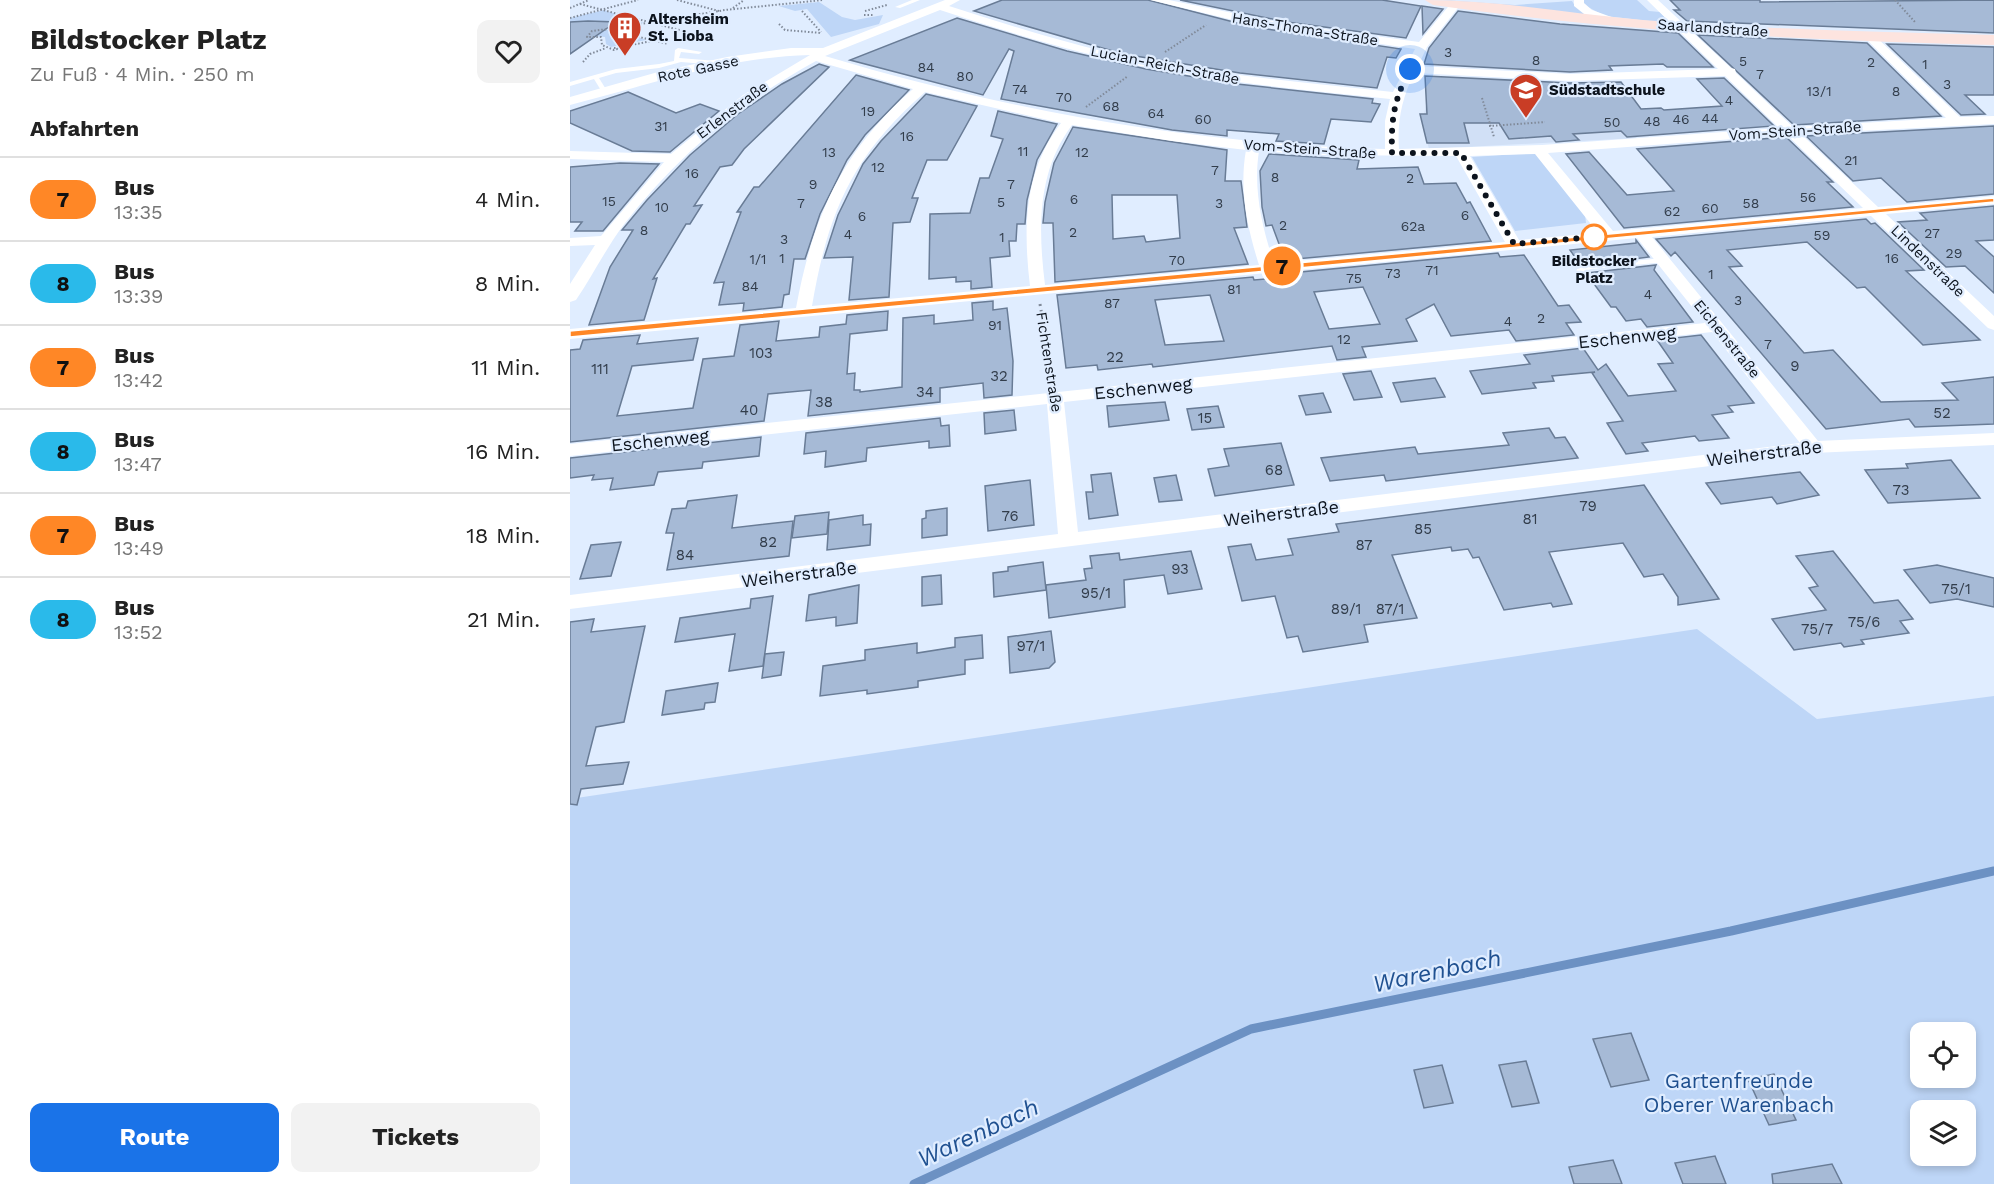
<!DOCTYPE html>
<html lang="de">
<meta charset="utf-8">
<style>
:root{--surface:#fff;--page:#f2f2f2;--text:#222;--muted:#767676;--line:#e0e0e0;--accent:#1a73e8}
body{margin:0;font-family:"Work Sans",sans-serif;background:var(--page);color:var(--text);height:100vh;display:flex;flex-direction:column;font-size:22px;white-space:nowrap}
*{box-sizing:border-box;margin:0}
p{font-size:20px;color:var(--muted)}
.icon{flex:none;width:33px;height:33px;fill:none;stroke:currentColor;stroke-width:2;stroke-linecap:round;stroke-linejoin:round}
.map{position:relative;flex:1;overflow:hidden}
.drawer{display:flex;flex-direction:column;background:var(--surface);width:570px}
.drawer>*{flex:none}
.badge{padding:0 12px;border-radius:20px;font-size:21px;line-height:39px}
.fabs{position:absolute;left:1340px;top:1022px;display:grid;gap:12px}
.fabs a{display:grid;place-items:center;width:66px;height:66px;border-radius:12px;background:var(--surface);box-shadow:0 3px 9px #0003;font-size:30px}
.you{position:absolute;width:30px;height:30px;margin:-15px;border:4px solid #fff;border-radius:50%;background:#1a73e8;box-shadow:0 0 0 9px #1a73e833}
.map>.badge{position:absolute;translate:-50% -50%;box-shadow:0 0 0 3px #fff}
h2{padding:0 30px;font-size:22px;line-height:54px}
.round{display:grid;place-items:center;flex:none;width:63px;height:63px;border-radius:12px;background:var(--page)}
.overview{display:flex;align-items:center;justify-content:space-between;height:102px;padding:0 30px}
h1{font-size:28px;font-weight:700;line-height:45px}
.primary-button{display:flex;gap:12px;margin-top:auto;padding:12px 30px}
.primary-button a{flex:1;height:69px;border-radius:12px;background:var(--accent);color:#fff;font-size:24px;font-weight:700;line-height:69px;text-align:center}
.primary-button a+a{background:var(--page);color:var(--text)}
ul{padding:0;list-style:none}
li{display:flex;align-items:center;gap:18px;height:84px;padding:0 30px;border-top:2px solid var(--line)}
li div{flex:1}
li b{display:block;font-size:22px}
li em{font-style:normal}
li .badge{min-width:66px;font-weight:700;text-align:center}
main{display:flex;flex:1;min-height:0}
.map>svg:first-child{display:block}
</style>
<main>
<section class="drawer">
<div class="overview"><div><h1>Bildstocker Platz</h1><p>Zu Fuß · 4 Min. · 250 m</p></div><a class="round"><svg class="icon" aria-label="heart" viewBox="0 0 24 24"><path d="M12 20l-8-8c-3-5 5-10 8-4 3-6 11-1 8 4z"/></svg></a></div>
<h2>Abfahrten</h2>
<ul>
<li><span class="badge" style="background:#ff8726;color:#111">7</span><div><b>Bus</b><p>13:35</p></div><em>4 Min.</em></li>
<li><span class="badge" style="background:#2abaea;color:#111">8</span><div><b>Bus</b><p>13:39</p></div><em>8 Min.</em></li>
<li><span class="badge" style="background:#ff8726;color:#111">7</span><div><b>Bus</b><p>13:42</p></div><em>11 Min.</em></li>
<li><span class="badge" style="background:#2abaea;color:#111">8</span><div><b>Bus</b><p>13:47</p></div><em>16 Min.</em></li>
<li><span class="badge" style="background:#ff8726;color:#111">7</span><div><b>Bus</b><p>13:49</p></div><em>18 Min.</em></li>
<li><span class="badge" style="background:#2abaea;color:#111">8</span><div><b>Bus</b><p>13:52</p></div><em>21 Min.</em></li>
</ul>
<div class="primary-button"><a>Route</a><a>Tickets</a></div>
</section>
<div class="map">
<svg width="1424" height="1184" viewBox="0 0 1424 1184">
<rect width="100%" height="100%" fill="#e0edff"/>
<polygon fill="#d1e0f6" points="855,83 932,85 1057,124 1067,138 859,149 850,114 854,114 858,97"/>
<g fill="#bed6f7" fill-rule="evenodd">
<polygon points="872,0 945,5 1002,1 1005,6 1026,18"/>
<polygon points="1013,0 1067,0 1079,11 1090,12 1096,18 1088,22 1035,16 1014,5"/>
<polygon points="249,2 272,17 285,20 313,15 309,24 261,37 237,9 225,11 209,6"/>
<polygon points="34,10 74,23 44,27 0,22 0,18"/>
<polygon points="45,29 76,40 41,47 36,44 35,37 22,36 25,31"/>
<polygon points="965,153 1015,214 1016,223 945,231 902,157"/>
<path d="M1127 629 1247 719 1424 696V1184H0V799ZM1350 1032H1395V1077H1350ZM1350 1110H1395V1155H1350Z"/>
</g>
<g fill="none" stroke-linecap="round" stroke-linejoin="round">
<polyline stroke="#6c91c3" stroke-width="9" points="344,1184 681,1029 1161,931 1424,871"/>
</g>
<g fill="#a6bad6" stroke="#697c96" stroke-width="1.5" fill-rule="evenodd">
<polygon points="432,0 578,0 683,27 831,49 826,58 817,57 807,88 670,73 553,54 404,11"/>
<polygon points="610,0 812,0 851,6 836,38 717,22"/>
<polygon points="1100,0 1190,0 1190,2 1424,0 1424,33 1117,21 1104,10 1110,10"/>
<polygon points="852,6 873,9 853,34"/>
<polygon points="888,11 990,24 1108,33 1143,67 1097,67 1093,64 1039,66 1042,70 1000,72 854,64 859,48"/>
<polygon points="387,18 497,51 576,69 667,84 803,99 802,103 810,104 801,122 761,119 754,144 706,141 709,134 657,130 657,136 602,130 431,99 444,51 439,49 413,95 280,60"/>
<polygon points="18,21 46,22 0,54 0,22"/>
<polygon points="1128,35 1297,43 1371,116 1224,125"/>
<polygon points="1317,44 1424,47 1424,95 1395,95 1415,114 1391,115"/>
<polygon points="249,64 259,67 174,149 162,165 150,167 124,206 132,205 120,224 116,224 83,279 87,278 74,320 19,325 40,267 63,230 52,230 77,200 120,155 168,114 212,84"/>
<polygon points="286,75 339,90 295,135 277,160 250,214 235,259 224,259 219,294 214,295 212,307 173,311 174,303 149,305 154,282 144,283 171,212 167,212 184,187 189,187"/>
<polygon points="855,76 1000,83 1051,82 1071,109 1091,108 1094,110 1152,106 1127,79 1154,78 1204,126 1057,137 1051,131 1003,134 1009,140 986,142 981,136 939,139 929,123 894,123 899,143 857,143 850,114 857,114"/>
<polygon points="58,92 106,113 130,104 149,111 100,152 62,151 0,123 0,111"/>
<polygon points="356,94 407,106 377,160 357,160 342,198 348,198 340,222 323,223 319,297 279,300 283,257 254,258 268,215 293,164 311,141"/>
<polygon points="428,111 487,124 467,160 457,200 455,224 447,224 446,241 439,241 440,256 420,258 422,287 401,289 401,281 386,282 386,277 359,279 360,214 400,213 410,178 419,178 433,139 421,136"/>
<polygon points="1424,126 1424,194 1337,202 1311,178 1283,181 1236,136"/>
<path d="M503 127 657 150 655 181H671L677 227 664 228 678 264 485 282 483 223H473L475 202 484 163ZM542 195H607L610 238 576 242 574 236 543 239Z"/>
<polygon points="1216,137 1263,182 1257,182 1283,207 1054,228 996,154 1019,152 1057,195 1104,191 1067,149"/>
<polygon points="699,154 789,160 787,169 848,167 854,184 886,183 897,203 900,202 921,241 715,260 702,225 696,226 692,207 690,171"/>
<polygon points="50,163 89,164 33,231 5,231 12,222 0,222 0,167"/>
<polygon points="1424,206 1424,240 1406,241 1424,257 1424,293 1395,266 1376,267 1328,222 1357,220 1350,213"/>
<polygon points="1296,219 1301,224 1305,223 1354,270 1336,271 1410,340 1353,345 1295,287 1287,288 1237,242 1157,250 1172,266 1159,267 1234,353 1263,350 1311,402 1388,400 1372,383 1424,377 1424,424 1345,427 1339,419 1256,429 1105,252 1101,256 1086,239"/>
<polygon points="1066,240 1079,257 1011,266 1000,250 1066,243"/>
<path d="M928 253 930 257 954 255 988 306 999 305 1011 322 996 323 1004 335 946 341 939 330 881 336 864 304 836 319 847 341 792 347 796 357 767 360 762 346 583 367 582 364 528 370 527 365 496 368 487 295 683 277 684 280 721 277 720 273ZM793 287 810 324 759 329 744 292ZM640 295 654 341 595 345 585 300Z"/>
<polygon points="1086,265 1084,270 1123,322 1077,327 1071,319 1056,321 1046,307 1041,307 1016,273"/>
<polygon points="423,301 423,310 437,308 443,361 442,395 414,398 413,383 370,388 370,402 238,416 241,390 198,394 194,421 0,442 0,350 10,349 13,340 70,335 67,344 128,338 123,360 62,366 47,416 123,408 133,359 164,356 170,325 209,321 206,341 249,337 250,327 276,324 277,315 318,311 317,330 280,334 277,374 285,373 284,390 290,390 290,392 332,387 333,318 364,315 364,324 403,320 402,303"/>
<polygon points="1131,335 1184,403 1158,406 1163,412 1142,415 1159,438 1129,441 1125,436 1072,443 1078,451 1056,454 1037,423 1053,421 1022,373 1025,372 982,376 984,381 963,383 966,388 912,394 900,371 960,364 954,355 1013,348 1028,370 1036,364 1058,396 1106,391 1088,364 1103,363 1087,340"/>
<polygon points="801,371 812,397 784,400 773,374"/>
<polygon points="865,378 875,397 831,402 823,383"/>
<polygon points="753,393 761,412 736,415 729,396"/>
<polygon points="595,402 599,420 539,427 537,406"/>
<polygon points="648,406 654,427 622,430 617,409"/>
<polygon points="444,410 446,430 415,434 414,413"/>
<polygon points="370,418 371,426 379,425 380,446 359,448 359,441 297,448 296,461 255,467 256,451 234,454 236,433"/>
<polygon points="979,428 985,438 995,437 1008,458 816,481 814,475 760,481 751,458 845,447 848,454 939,445 933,433"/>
<polygon points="191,437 189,456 133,462 132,468 88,472 84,485 40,490 43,478 22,480 24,475 0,478 0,458"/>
<polygon points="711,443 724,485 645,496 638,469 659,466 654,449"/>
<polygon points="1381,460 1410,498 1318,503 1295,470 1338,468 1336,464"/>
<polygon points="1230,472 1249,495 1207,504 1202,497 1151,504 1136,483"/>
<polygon points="541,473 548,515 519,519 516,492 523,492 521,475"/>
<polygon points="606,475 612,500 589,502 584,478"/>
<polygon points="460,480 464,525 418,531 415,486"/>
<polygon points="1074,485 1149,599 1108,605 1108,597 1093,574 1074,577 1053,543 979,552 1002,604 983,607 981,603 934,610 909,557 903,558 898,549 882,551 881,547 822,555 847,618 794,625 798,642 733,652 728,636 717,638 705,596 672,601 658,547 681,544 686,560 723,555 718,539 769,532 766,524"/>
<polygon points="167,495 162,528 223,521 219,556 97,570 104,533 96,533 102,509 116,508 118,501"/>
<polygon points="377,508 377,535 352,538 352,519 356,518 356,511"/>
<polygon points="259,512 257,534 222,538 225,516"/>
<polygon points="293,515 293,525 301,524 300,545 257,550 259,520"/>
<polygon points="51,542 41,576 10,579 21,545"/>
<polygon points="621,551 632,589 598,594 594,575 554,580 555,607 479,618 476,585 516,580 514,569 522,568 520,556 549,553 550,560"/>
<polygon points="1263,551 1304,603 1328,600 1343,619 1330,621 1339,633 1291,640 1294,644 1274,647 1271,643 1224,650 1202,619 1256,610 1239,588 1248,586 1226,556"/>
<polygon points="473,562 476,590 424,597 423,573 438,571 438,567"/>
<polygon points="1367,565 1424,578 1424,607 1387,599 1360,603 1334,570"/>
<polygon points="371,575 372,604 352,606 352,577"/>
<polygon points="289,585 287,623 266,626 266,617 236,621 239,595"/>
<polygon points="203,596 193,666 159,671 165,634 105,642 110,618 180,608 181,599"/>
<polygon points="24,619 21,632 75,626 54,722 26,727 16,766 59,762 53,784 11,789 7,805 0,804 0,622"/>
<polygon points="481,631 485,662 479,668 440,673 438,637"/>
<polygon points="412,635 413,658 395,660 395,674 348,681 348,687 297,694 297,690 250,696 253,666 295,660 295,650 347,643 347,653 385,647 385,638"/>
<polygon points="214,652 211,675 192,678 195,654"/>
<polygon points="148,683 145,702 135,703 134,709 92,715 96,691"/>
<polygon points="1061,1033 1079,1080 1041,1087 1023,1039"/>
<polygon points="956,1061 969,1103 942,1107 929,1065"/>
<polygon points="872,1065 883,1103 854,1108 844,1070"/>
<polygon points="1204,1074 1226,1120 1199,1125 1178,1079"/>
<polygon points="1145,1156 1156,1184 1113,1184 1105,1163"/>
<polygon points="1043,1160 1052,1184 1004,1184 999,1167"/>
<polygon points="1262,1164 1272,1184 1203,1184 1202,1174"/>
</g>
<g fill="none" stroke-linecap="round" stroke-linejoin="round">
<g stroke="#808a99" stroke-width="2" stroke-dasharray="1.5 2" stroke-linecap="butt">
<polyline points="107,0 149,11"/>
<polyline points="1325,0 1345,22"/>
<polyline points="10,4 117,32 121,38"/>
<polyline points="0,8 19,0"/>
<polyline points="163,8 174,0"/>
<polyline points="232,11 251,32"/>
<polyline points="295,11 317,5"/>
<polyline points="294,15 304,15"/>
<polyline points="0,18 68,0"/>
<polyline points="209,24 215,30 251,33"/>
<polyline points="46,28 155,10 253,0"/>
<polyline points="51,47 82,41"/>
<polyline points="44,48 51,48 44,50 32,45 31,37 17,37 22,31 46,28 61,35 98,44"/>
<polyline points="595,52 636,25"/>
<polyline points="13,62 20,54 36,48"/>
<polyline points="912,98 924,137"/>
<polyline points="516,107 558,76"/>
<polyline points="919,126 975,122"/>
</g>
<polyline stroke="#808a99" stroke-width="3" stroke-dasharray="2 4" stroke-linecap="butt" points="470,304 483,383"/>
<g fill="#fff" fill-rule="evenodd">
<polygon points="342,0 350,0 330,8 325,7"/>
<polygon points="108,48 132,52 129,54 111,52 109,58 147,61 150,63 147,65 111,62 89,68 46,73 29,78 37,91 34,93 32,92 24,79 0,86 0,82 46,69 89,64 104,61 105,50"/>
<polygon points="1093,258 1097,260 1096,262 1021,269 1014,272 1012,278 1009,278 1005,276 1007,269 1020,265"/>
</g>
<g fill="#fff" fill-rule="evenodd">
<path d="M375 0H390L379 6C445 27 510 48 578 61 659 76 741 83 823 92L845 49 684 25 580 0H599L717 24 849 42 882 2 886 1 891 4 857 47 848 66 1000 74 1148 69 1077 0H1088L1161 68 1165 69 1166 73 1223 127 1376 118 1293 36 1303 34 1390 117 1424 116V124L1231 134 1308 207 1424 196V204L1316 214 1424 316V330L1418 328 1301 216 1082 237 1248 441 1424 433V445L1243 453 0 609V595L488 534 477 404 0 456V444L1135 323 1067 238 0 339V329L226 308C243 216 272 151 343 89L246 61C171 102 107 156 55 223 36 248 23 275 6 300L0 302V284L25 245 0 246V238L31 236 94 162 0 159V151L101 154 173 95 240 55C156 57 80 85 0 105V97L88 72 157 57 221 48H253ZM370 10C437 32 506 53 576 67 656 83 739 90 820 99L815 121V149C623 144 439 111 255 56ZM844 73 1000 81 1155 76 1209 128 972 145 829 149C827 120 832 99 844 73ZM355 92 491 123C454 171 453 228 460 286L242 306C258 212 282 156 355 92ZM502 125 602 141 676 150C669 189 677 227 689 265L475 285C468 229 467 172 502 125ZM1217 135 1293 208 1043 231 978 153ZM689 151 748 155 886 156 935 242 704 263C692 227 683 189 689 151ZM965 154 1028 233 949 240 900 156ZM1142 332 1230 443 508 532 494 402Z"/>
<polygon points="1004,0 1014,0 1014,3 1022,10 1058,23 1052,26 1014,14 1004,6"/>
</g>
<path fill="#fde4df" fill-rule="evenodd" d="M855 0C928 0 1001 14 1073 20 1190 29 1307 32 1424 35V45C1236 40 1049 32 863 5Z"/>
</g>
<polygon fill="#ff8726" stroke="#fff" stroke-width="1.5" points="1424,198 1424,202 0,337 0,331"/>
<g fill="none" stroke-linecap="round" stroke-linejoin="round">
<path stroke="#0c131d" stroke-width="6" stroke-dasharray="0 10.8" d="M840 69C824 100 821 118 822 153H891L944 244 1024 237"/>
</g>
<defs>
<g id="building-pin" transform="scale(1.725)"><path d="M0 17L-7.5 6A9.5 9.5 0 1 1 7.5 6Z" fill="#c93d25" stroke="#e0edff"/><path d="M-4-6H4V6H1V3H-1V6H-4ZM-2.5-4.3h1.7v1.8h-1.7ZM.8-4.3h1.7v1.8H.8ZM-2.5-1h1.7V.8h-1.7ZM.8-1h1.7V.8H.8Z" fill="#fff"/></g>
<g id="school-pin" transform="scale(1.725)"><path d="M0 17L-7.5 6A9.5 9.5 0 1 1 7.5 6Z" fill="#c93d25" stroke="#e0edff"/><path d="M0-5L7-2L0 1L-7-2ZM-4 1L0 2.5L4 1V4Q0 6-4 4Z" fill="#fff"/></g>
</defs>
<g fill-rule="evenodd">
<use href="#building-pin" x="55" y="28"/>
<use href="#school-pin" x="956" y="90"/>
</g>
<circle fill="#fff" stroke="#ff8726" stroke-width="3" cx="1024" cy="237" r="12"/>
<g text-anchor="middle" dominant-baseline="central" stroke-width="4.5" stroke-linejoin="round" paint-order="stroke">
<g font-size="14" fill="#323d4b">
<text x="878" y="52">3</text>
<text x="966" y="60">8</text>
<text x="1173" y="61">5</text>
<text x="1301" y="62">2</text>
<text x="1355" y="64">1</text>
<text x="356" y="67">84</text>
<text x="1190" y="74">7</text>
<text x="395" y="76">80</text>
<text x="1377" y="84">3</text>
<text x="450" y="89">74</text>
<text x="1249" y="91">13/1</text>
<text x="1326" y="91">8</text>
<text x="494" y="97">70</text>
<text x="1159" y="100">4</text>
<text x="541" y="106">68</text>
<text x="298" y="111">19</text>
<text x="586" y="113">64</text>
<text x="1140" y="118">44</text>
<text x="633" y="119">60</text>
<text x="1111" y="119">46</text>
<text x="1082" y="121">48</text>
<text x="1042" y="122">50</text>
<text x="91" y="126">31</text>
<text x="337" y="136">16</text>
<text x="453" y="151">11</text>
<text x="259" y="152">13</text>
<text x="512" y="152">12</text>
<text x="1281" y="160">21</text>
<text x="308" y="167">12</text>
<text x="645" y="170">7</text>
<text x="122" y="173">16</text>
<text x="705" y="177">8</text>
<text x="840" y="178">2</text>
<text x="243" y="184">9</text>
<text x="441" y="184">7</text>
<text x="1238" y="197">56</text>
<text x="504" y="199">6</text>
<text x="39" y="201">15</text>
<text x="431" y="202">5</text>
<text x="231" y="203">7</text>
<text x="649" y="203">3</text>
<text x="1181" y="203">58</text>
<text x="92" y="207">10</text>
<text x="1140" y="208">60</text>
<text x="1102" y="211">62</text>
<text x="895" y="215">6</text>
<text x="292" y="216">6</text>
<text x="713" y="225">2</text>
<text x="843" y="226">62a</text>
<text x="74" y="230">8</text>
<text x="503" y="232">2</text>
<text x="1362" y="233">27</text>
<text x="278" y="234">4</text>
<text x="1252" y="235">59</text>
<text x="432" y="237">1</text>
<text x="214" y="239">3</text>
<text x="1384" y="253">29</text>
<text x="212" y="258">1</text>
<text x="1322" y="258">16</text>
<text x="188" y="259">1/1</text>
<text x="607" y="260">70</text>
<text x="862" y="270">71</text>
<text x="823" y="273">73</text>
<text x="1141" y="274">1</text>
<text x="784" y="278">75</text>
<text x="180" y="286">84</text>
<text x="664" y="289">81</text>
<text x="1078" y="294">4</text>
<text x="1168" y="300">3</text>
<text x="542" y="303">87</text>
<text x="971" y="318">2</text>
<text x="938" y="321">4</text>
<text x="425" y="325">91</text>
<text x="774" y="339">12</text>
<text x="1198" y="344">7</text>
</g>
<g font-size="15" font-weight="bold" fill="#0c131d" stroke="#e0edff" text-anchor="start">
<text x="78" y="19">Altersheim<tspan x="78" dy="17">St. Lioba</tspan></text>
<text x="979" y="90">Südstadtschule</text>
</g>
<g font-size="15" fill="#0c131d" stroke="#e0edff">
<text transform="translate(1143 28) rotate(4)">Saarlandstraße</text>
<text transform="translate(735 29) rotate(9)">Hans-Thoma-Straße</text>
<text transform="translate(595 65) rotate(11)">Lucian-Reich-Straße</text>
<text transform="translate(128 69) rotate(-12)">Rote Gasse</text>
<text transform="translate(162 110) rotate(-37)">Erlenstraße</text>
<text transform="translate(1225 131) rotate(-4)">Vom-Stein-Straße</text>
<text transform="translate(740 149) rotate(4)">Vom-Stein-Straße</text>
<text transform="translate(1358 261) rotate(44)">Lindenstraße</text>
<text transform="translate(1157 339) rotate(51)">Eichenstraße</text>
<text transform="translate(479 362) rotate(81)">Fichtenstraße</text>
</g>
<g font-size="15" font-weight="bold" fill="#0c131d" stroke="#e0edff">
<text x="1024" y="261">Bildstocker<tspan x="1024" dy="17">Platz</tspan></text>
</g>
<g font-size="15" fill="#323d4b">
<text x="191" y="353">103</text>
<text x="545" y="357">22</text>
<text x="1225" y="366">9</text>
<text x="30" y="369">111</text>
<text x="429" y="376">32</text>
<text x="355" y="392">34</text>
<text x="254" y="402">38</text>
<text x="179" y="410">40</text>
<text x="1372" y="413">52</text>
<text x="635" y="418">15</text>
<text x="704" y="470">68</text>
<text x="1331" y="490">73</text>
<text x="1018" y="506">79</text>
<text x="440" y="516">76</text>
<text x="960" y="519">81</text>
<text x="853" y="529">85</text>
<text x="198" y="542">82</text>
<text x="794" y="545">87</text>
<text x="115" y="555">84</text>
<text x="610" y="569">93</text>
<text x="1386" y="589">75/1</text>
<text x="526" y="593">95/1</text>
<text x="776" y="609">89/1</text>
<text x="820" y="609">87/1</text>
<text x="1294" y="622">75/6</text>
<text x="1247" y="629">75/7</text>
<text x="461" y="646">97/1</text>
</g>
<g font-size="18" fill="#0c131d" stroke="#e0edff">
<text transform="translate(1057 337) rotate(-6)">Eschenweg</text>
<text transform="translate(573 388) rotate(-6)">Eschenweg</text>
<text transform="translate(90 440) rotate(-6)">Eschenweg</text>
<text transform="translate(1194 453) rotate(-7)">Weiherstraße</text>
<text transform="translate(711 513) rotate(-7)">Weiherstraße</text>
<text transform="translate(229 574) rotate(-7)">Weiherstraße</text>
</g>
<g font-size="21" fill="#1e4f8e" stroke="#e0edff">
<text x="1169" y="1080">Gartenfreunde<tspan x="1169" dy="24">Oberer Warenbach</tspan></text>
</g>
<g font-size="24" font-style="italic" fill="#205191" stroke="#e0edff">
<text transform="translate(867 971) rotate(-12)">Warenbach</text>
<text transform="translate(408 1133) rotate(-25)">Warenbach</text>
</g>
</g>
</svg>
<div class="fabs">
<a><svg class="icon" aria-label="locate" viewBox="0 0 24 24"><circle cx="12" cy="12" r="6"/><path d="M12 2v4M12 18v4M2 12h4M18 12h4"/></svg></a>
<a><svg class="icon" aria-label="layers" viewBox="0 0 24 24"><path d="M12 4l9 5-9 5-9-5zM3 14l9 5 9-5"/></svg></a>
</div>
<div class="you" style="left:840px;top:69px"></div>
<b class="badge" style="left:712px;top:266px;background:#ff8726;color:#111">7</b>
</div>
</main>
